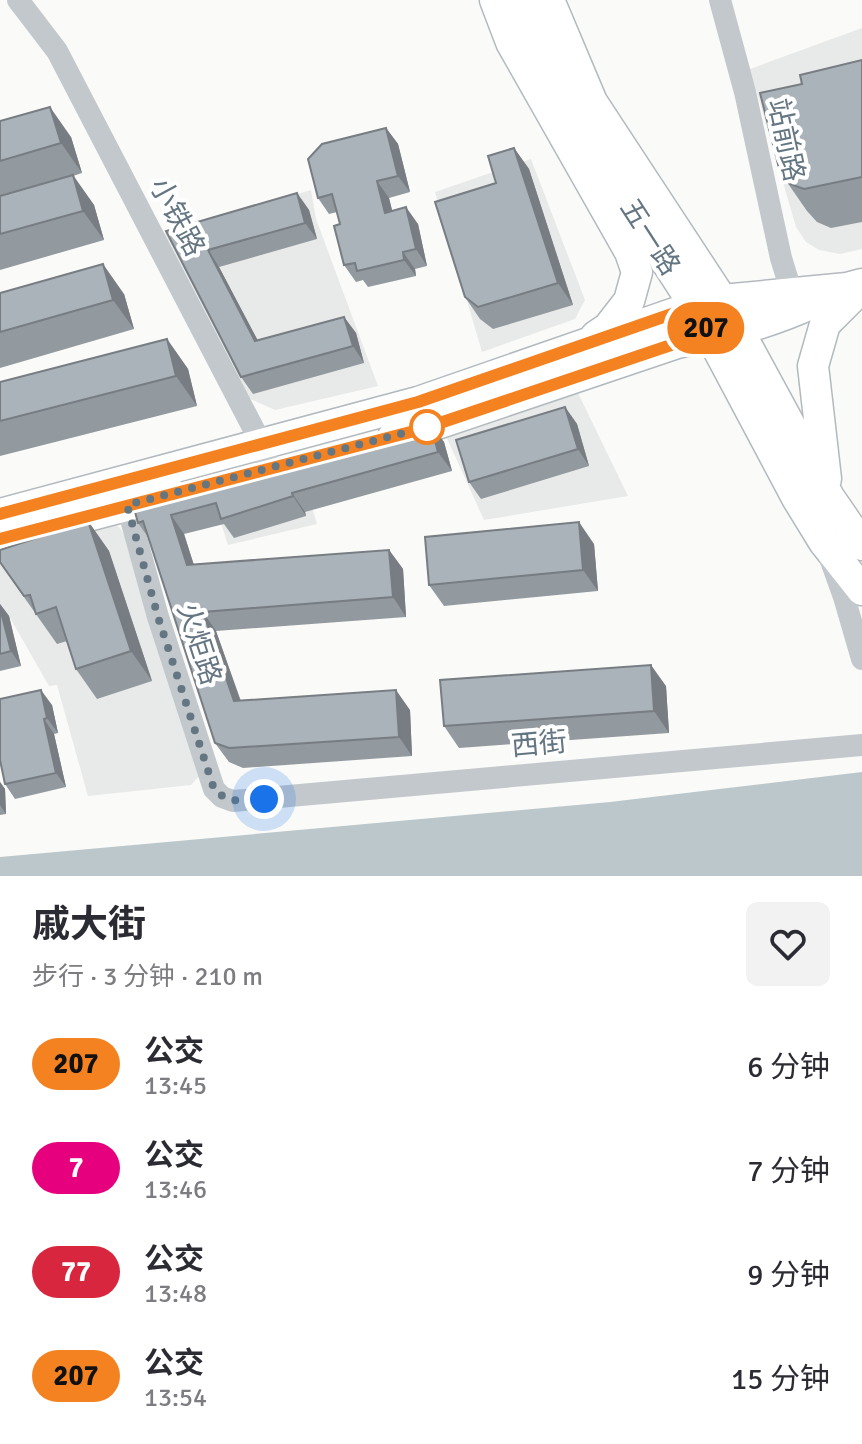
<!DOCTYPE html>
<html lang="zh">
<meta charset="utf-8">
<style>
:root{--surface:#fff;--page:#f2f2f3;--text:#2b2b33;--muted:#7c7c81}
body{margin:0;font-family:Signika,"Noto Sans SC",sans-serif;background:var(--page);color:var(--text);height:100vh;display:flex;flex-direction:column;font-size:30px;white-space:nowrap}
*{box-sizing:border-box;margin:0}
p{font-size:26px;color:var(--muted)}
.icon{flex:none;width:44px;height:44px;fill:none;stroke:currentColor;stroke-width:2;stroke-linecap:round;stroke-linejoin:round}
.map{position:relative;height:876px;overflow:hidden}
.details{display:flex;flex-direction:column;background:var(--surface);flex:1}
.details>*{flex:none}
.badge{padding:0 16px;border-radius:26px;font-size:28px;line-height:52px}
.you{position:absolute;width:40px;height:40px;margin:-20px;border:6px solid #fff;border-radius:50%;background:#1a73e8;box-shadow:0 0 0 12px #1a73e833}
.map>.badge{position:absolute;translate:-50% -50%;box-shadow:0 0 0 4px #fff}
.round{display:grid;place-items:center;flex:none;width:84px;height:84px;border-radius:12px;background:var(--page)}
.head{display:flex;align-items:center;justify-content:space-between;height:136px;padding:0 32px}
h1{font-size:38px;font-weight:700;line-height:60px}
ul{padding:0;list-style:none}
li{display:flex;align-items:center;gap:24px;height:104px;padding:0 32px}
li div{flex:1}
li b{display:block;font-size:30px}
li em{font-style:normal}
li .badge{min-width:88px;font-weight:700;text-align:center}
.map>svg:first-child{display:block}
</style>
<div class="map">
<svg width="862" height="876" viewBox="0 0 862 876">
<rect width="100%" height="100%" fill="#fafaf8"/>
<g fill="#e8e9e9">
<polygon points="862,28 862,249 840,254 819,250 806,242 796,227 750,69"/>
<polygon points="531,159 585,300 575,319 482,352 435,192"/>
<polygon points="311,190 316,219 378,386 275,410 244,396 162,234"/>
<polygon points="578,393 628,496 484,520 445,434"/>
<polygon points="301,471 317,524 228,545 212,495"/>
<polygon points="112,522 120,528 126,538 149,625 199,776 191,785 88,796 57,685 49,686 9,616 5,611 0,609 0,549"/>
</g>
<polygon fill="#bbc7cb" points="862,772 862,876 0,876 0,857 610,802"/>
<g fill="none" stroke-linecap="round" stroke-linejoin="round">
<g stroke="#b3babf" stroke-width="33">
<g id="secondary">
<polyline points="495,0 511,42 630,252 637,272 629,301 608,328 596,336"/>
<polyline points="525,0 574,119 695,306 797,498 824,542 862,590"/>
<polyline points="549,0 592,102 722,300 829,497 862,545"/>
<path d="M393 437 422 429 677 343C725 335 772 322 815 302"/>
<polyline points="826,479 813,366 825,324 862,287"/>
<polyline points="0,514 418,402 695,306 722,300 847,288 862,284"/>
<polyline points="0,539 172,494"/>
</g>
</g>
<g stroke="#c3c8cc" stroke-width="22">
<polyline points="18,0 57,51 262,445 269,469"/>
<polyline points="720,0 745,92 781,258 792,294"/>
<polyline points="127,505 158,617 214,789 222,797 233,801 862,745"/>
<polyline points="830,558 844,597 862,659"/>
</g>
<use href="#secondary" stroke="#fff" stroke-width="30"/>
</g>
<g fill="#929a9f">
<polygon points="862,60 862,222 831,228 817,222 807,211 780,172 802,84"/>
<polygon points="0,121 71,137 82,173 73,176 94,205 104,240 0,270"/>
<polygon points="386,128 398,144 410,192 389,198 392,211 418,224 427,266 415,269 416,276 368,287 363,280 356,282 344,265 340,224 337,212 329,214 318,198"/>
<polygon points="514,148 529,169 573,305 493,329 480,319 465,297 496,183"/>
<polygon points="297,193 309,210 317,239 219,267 258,341 344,317 356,333 364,363 253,394 241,377 166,231"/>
<polygon points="0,293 124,294 134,329 0,368"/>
<polygon points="167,339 188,369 197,406 0,456 0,382"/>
<polygon points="565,407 577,424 589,466 481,499 469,482"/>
<polygon points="430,423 444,442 452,471 305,512 306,516 234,538 224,524 184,534 194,565 389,550 403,569 406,617 216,631 241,701 410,710 412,756 243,768 229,762 215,743 148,537 138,523 197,485 284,464"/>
<polygon points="88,521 109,551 152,681 97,699 76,669 67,641 57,644 0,563"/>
<polygon points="594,544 598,591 444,606 429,585"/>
<polygon points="0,604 9,616 21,666 0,671"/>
<polygon points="666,686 669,733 459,748 444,726"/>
<polygon points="52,705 58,733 54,734 66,787 15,799 5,784"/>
<polygon points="0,782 5,789 6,814 0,815"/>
</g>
<g fill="#777d82">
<polygon points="50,107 71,137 82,173 61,143"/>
<polygon points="386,128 398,144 410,192 398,176"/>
<polygon points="514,148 529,169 573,305 558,283"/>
<polygon points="73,175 94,205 104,240 83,211"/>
<polygon points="377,181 389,198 397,229 385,213"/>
<polygon points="297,193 309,210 317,239 305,223"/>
<polygon points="406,207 418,224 427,266 416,249"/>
<polygon points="208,250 219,267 267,358 255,341"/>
<polygon points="403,252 415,269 416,276 404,260"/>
<polygon points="103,264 124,294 134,329 113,300"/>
<polygon points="344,317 356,333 364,363 353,346"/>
<polygon points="167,339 188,369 197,406 176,376"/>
<polygon points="565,407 577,424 589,466 578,449"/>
<polygon points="430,423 444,442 452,471 438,452"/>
<polygon points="292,493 305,512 306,516 293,496"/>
<polygon points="171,515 184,534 200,585 187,565"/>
<polygon points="88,521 109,551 152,681 131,651"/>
<polygon points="579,522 594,544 598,591 583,570"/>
<polygon points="389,550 403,569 406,617 393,597"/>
<polygon points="0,604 9,616 21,666 11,651 0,608"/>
<polygon points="203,612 216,631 247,720 234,701"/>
<polygon points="651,665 666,686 669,733 654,711"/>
<polygon points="41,690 52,705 58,733 47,718"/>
<polygon points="396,690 410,710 412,756 399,737"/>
<polygon points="44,719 54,734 66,787 56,773"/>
<polygon points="0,782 5,789 6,814 0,805"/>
</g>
<g fill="#aab3b9" stroke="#777d82" stroke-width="2">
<polygon points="862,60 862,177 804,189 790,184 780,172 760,93 802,84 800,75"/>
<polygon points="50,107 61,143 0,161 0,121"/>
<polygon points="386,128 398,176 377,181 385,213 406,207 416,249 403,252 404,260 357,271 355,263 344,265 334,226 340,224 332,194 318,198 308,159 322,144"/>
<polygon points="514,148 558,283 478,307 465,297 435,202 496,183 488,156"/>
<polygon points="73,175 83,211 0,234 0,196"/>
<polygon points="297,193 305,223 208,250 255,341 344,317 353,346 241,377 166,231"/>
<polygon points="103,264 113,300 0,332 0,293"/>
<polygon points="167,339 176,376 0,421 0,382"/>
<polygon points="565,407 578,449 469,482 456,440"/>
<polygon points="430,423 438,452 292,493 293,496 221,519 216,503 171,515 187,565 389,550 393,597 203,612 234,701 396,690 399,737 229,748 215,743 143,521 138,523 132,501 196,484 197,486 282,462 283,464"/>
<polygon points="88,521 131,651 76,669 56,607 36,614 30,595 24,596 0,562 0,550"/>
<polygon points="579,522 583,570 429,585 425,537"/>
<polygon points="0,608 11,651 0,654"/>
<polygon points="651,665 654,711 444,726 440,680"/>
<polygon points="41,690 47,718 44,719 56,773 5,784 0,760 0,699"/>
</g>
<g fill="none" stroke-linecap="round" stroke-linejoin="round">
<g stroke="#fff" stroke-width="18">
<polyline id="line" points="0,514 418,402 695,306 710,337 677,343 422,429 0,539"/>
</g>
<use href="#line" stroke="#f58220" stroke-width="12"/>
<path stroke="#657683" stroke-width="8" stroke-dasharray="0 14.4" d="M264 799C244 800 229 805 214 789L158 617 127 505 427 427"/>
</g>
<circle fill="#fff" stroke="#f58220" stroke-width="4" cx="427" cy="427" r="16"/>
<g text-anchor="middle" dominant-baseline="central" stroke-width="8" stroke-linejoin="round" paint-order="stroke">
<g font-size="28" fill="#657683" stroke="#fff">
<text transform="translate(786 140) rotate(78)">站前路</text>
<text transform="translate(177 217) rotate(62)">小铁路</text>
<text transform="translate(650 237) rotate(57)">五一路</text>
<text transform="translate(199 644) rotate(72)">火炬路</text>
<text transform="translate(539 744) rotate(-5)">西街</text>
</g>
</g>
</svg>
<div class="you" style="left:264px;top:799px"></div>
<b class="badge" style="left:706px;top:328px;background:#f58220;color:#111">207</b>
</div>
<section class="details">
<div class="head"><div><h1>戚大街</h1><p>步行 · 3 分钟 · 210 m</p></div><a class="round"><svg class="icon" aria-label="heart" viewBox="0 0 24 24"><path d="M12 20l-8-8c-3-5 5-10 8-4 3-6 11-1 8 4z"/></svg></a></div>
<ul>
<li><span class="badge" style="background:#f58220;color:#111">207</span><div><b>公交</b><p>13:45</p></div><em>6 分钟</em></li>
<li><span class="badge" style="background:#e6007e;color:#fff">7</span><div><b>公交</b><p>13:46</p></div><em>7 分钟</em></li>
<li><span class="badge" style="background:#d7263d;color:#fff">77</span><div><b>公交</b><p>13:48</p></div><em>9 分钟</em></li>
<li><span class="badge" style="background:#f58220;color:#111">207</span><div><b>公交</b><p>13:54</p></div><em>15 分钟</em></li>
</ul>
</section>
